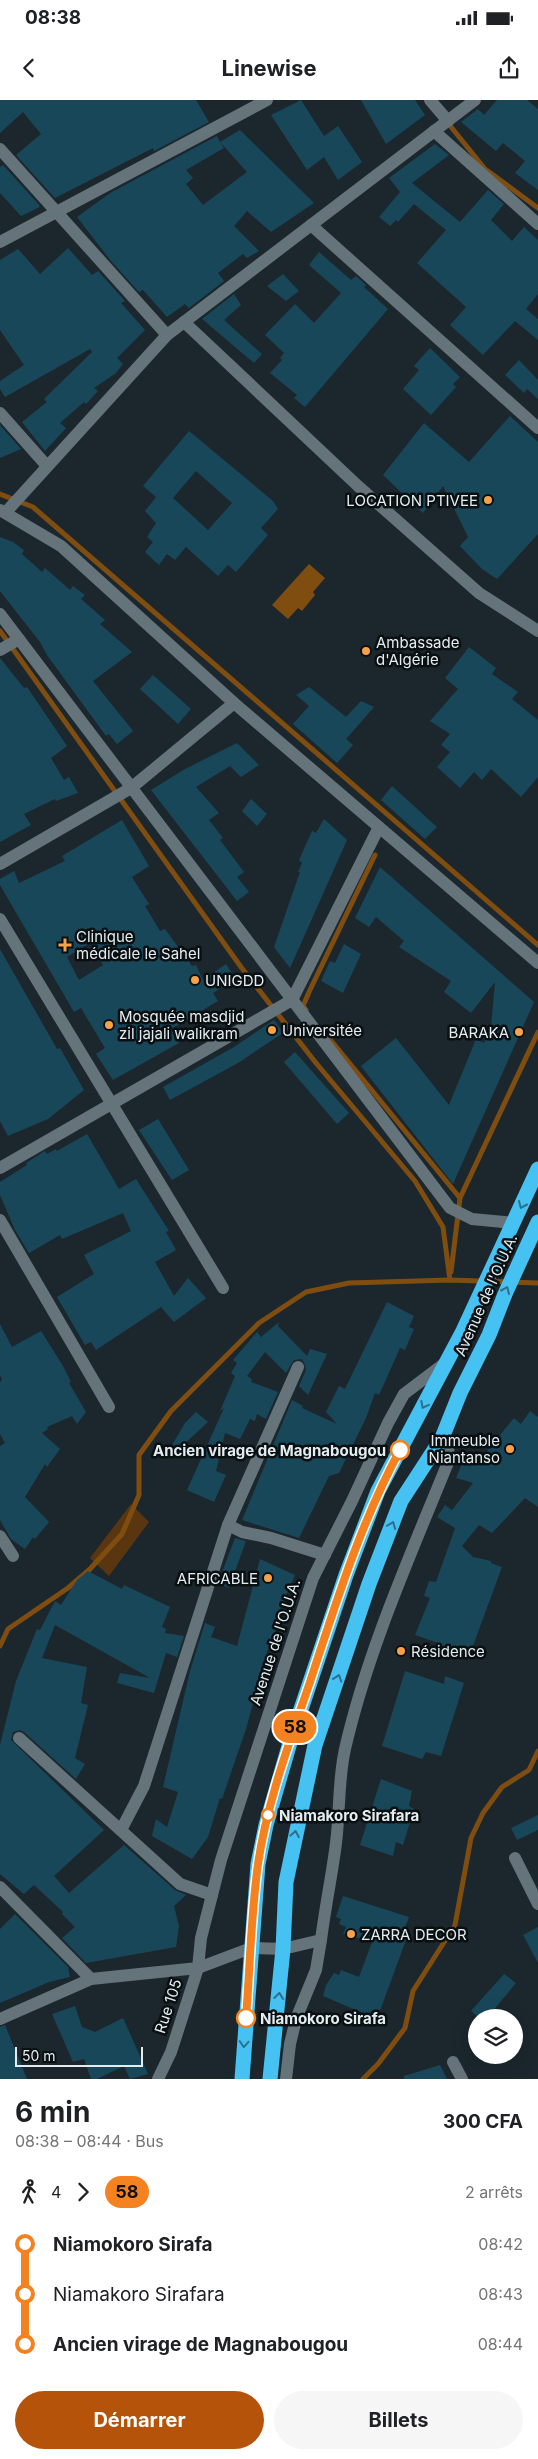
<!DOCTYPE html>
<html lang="fr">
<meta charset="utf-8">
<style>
:root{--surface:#fff;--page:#f6f6f6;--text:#202124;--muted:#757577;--accent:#b45309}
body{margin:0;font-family:Inter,sans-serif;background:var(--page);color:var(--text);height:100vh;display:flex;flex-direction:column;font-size:19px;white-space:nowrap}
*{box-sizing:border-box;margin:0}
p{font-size:16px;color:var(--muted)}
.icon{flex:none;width:28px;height:28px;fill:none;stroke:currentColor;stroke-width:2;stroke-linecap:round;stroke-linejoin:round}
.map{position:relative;height:1979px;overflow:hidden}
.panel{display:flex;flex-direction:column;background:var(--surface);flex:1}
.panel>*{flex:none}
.badge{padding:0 10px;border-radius:16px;font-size:18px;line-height:32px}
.tools{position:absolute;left:468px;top:1909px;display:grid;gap:10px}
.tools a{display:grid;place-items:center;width:55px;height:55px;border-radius:50%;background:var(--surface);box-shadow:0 5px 20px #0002;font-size:25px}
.scale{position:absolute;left:15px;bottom:12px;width:128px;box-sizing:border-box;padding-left:5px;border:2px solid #e4ecf0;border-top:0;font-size:14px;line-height:18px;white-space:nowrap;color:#e4ecf0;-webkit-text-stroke:4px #0a0f12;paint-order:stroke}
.map>.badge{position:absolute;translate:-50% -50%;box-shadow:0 0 0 2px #fff}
.legs{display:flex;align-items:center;gap:8px;height:55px;padding:0 15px;font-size:16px}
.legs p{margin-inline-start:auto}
.head{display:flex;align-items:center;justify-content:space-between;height:85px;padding:0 15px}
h1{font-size:28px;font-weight:700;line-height:38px}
.action{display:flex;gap:10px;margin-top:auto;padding:10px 15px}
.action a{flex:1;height:58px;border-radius:30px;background:var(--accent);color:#fff;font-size:20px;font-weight:700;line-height:58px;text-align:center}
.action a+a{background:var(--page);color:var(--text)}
ul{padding:0 15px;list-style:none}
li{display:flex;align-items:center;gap:18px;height:50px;font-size:19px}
li i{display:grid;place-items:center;width:8px;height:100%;margin:0 6px;background:currentColor}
li i::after{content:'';width:12px;height:12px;margin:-6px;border:4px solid;border-radius:50%;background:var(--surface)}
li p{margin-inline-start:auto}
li:first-child i{background:linear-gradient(#0000 50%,currentColor 0)}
li:last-child i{background:linear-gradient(currentColor 50%,#0000 0)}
.status{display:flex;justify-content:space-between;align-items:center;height:35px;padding:0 25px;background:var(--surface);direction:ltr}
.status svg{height:14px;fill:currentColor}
header{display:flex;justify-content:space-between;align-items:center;height:65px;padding:0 15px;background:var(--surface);font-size:22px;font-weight:700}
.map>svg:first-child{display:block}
</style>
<div class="status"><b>08:38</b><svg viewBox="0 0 49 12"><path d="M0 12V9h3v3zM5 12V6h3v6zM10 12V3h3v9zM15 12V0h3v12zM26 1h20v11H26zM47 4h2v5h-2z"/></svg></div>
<header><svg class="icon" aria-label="back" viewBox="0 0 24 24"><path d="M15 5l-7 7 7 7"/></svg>Linewise<svg class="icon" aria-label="share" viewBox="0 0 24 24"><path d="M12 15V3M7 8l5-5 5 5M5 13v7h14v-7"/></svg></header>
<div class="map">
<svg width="538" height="1979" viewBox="0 0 538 1979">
<rect width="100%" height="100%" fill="#1b272d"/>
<polygon fill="#59360f" points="131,1404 149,1422 109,1476 90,1458"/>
<polygon fill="#804d11" points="309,464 325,478 313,492 315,495 302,511 298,508 288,519 272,505"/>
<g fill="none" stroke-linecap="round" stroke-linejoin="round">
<g stroke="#804d11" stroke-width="5">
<polyline points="447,22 485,69 538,108"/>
<polyline points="0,394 33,407 538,845"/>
<polyline points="0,531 241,867 316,963 415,1081 443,1127 450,1180"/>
<polyline points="306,910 303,906 309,892 375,755"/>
<polyline points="324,932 460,1098 451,1172"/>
<polyline points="460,1098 538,932"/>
<polyline points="0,1546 8,1529 68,1488 90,1469 122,1434 139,1395 139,1355 171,1311 259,1223 306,1192 349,1183 450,1180 538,1183"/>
<polyline points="363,1979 378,1964 405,1928 413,1891 455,1825 471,1738 483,1713 502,1687 529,1670 538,1651"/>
</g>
</g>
<g fill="#19475a" fill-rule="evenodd">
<polygon points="0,0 196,0 209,22 154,51 153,48 55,98 16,55 41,34 23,12 0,33"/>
<polygon points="301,0 324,36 338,26 362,62 338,80 324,57 307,70 271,15"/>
<polygon points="361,0 415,0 425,15 386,44"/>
<polygon points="497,0 527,0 538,9 538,90 515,73 525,61 503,43 496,51 461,22 478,9 484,15"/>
<path d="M240 30 314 103 271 132 247 111 234 126 259 151 247 158 243 154 218 173 224 181 189 208 185 204 167 217 143 190 139 192 111 161 77 117 110 93 217 36 220 42ZM220 42 247 72 203 105 186 84 193 78 186 70 224 48Z"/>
<polygon points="435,44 449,55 412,83 460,122 488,90 504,104 491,120 512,141 524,127 538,140 538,194 526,209 538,219 538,240 515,221 483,255 450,225 466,207 417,163 446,130 414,104 398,122 396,120 390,126 379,117 400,92 389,78"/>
<polygon points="3,65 40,106 38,108 21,116 0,93 0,67"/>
<polygon points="68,148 92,175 98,171 125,201 121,203 145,230 117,258 123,264 116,273 94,288 98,291 86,304 84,302 60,323 66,328 45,351 22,322 47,302 44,299 92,252 90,249 5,297 0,289 0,281 24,265 0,230 0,160 18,149 40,174"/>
<polygon points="319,152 351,180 356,176 366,185 364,187 388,209 305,307 294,298 297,295 270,273 282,260 280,258 284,253 265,235 295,204 314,223 341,193 309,165"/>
<polygon points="283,174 299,191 286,201 267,186"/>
<polygon points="234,194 241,205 224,220 262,254 254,263 202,219"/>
<polygon points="430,248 460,277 453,284 456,287 431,315 403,289 419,270 414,266"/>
<polygon points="519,260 538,280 538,299 527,289 524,293 505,275"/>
<polygon points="510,316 538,342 538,434 497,479 482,469 460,446 468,437 443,386 423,413 383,375 424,323 469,362"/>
<polygon points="0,325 21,349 0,358"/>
<path d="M189 331 273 401 278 409 261 428 268 435 236 472 228 465 218 476 186 447 175 460 167 454 159 465 145 452 153 442 147 437 156 423 145 411 156 397 143 386ZM196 371 232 403 208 430 173 398Z"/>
<polygon points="0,437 13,442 24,450 22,454 42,472 45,468 70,490 73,486 85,495 81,499 105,520 100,524 132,552 93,581 133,631 117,644 109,634 106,636 47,555 40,542 0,491"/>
<polygon points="469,547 496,568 492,574 518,592 512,599 538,620 538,677 521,697 491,669 482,680 474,672 460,688 437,667 450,652 441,645 450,634 430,621 458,589 445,578"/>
<polygon points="0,558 24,588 27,587 67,646 51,658 64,680 69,677 78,693 56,701 55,699 24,714 31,725 0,742"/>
<polygon points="153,575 191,609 178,624 140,589"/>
<polygon points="309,587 346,617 361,601 374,607 346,639 353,645 337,663 293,624 309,606 296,595"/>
<polygon points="237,643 259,665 241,677 230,666 196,687 219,713 209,720 223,738 220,740 244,772 237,777 249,792 237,801 151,690 185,669"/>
<polygon points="392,686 437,727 425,739 381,700"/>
<polygon points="251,699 267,714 257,726 242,711"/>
<polygon points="324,719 347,740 290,868 274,847 300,772 298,772 302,763 299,760 312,731 316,733"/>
<path d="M122 720 149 766 132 777 149 804 145 806 160 831 165 829 192 866 196 865 203 880 226 864 236 879 213 893 218 901 171 929 179 943 113 980 96 954 105 948 81 908 74 912 0 785V779L14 771 19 783 65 761 62 756ZM91 842 103 865 79 880 67 857Z"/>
<polygon points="380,767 534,902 453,1084 361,966 396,938 449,1005 476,939 484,943 491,927 495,882 471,913 444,892 451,881 399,847 404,841 376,817 369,827 355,818"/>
<polygon points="344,844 361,854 343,893 321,881 330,861 335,863"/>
<polygon points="0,849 57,949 60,948 84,990 48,1019 8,1036 0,1021"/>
<polygon points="274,920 283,932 280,935 238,963 170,1000 163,987 234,947"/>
<polygon points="295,952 349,1013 337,1024 284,962"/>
<polygon points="158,1019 189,1070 172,1080 139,1030"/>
<polygon points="87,1034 119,1089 136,1079 169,1131 166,1132 176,1150 155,1162 174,1196 188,1178 206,1198 174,1222 161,1207 96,1250 91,1242 85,1245 57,1197 94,1174 84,1155 131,1131 123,1113 62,1139 60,1135 29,1153 15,1130 0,1095 0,1082 27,1065 26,1063 45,1051 47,1054 56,1049 57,1051"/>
<polygon points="387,1202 414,1216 409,1227 414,1229 405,1250 400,1248 379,1295 375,1293 366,1318 339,1373 329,1376 299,1438 242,1420 292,1300 303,1306 302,1308 337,1324 326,1312 339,1286 345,1289"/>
<polygon points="279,1222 278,1226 307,1256 310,1249 327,1254 308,1295 299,1286 306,1270 304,1262 301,1259 294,1260 286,1273 265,1252 247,1276 252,1279 251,1282 278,1292 266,1319 257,1314 255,1321 250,1319 240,1339 225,1333 216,1371 226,1375 214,1402 187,1390 224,1308 220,1311 235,1276 231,1273 237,1263 233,1260 257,1232 261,1237"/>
<polygon points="0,1224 12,1247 41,1231 63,1266 71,1282 69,1283 86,1312 77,1324 72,1316 47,1327 48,1329 42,1333 60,1349 47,1367 45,1364 25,1397 49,1422 35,1439 33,1437 25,1449 11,1439 0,1420 0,1346 5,1343 0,1334 0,1282 2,1280 0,1275"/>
<polygon points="530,1311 538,1317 538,1407 525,1398 492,1433 479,1425 462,1446 473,1457 491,1461 491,1463 502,1467 470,1554 455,1547 452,1558 435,1553 438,1543 415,1535 430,1498 424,1496 429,1481 436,1482 455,1428 437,1417 445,1405 452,1410 473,1383 456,1378 464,1359 477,1363 514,1318 521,1324"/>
<polygon points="196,1312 208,1322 168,1359 165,1357 185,1323"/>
<polygon points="235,1438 246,1441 229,1488 218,1483"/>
<polygon points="260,1459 295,1475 280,1509 271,1550 268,1549 246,1629 222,1699 220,1698 208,1737 192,1759 152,1736 156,1719 167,1727 178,1692 163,1687 190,1571 205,1523 215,1527 211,1537 237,1546"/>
<polygon points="88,1471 122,1489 124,1485 170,1507 162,1527 166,1529 165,1533 184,1536 177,1557 166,1553 154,1593 117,1583 120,1573 150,1578 55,1525 42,1558 87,1567 81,1603 88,1605 75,1658 85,1664 76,1679 24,1632 20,1630 13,1632 11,1640 104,1730 54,1776 69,1793 124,1745 175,1790 186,1795 174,1806 179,1826 176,1847 86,1863 62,1838 75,1827 62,1814 63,1812 34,1785 24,1794 0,1774 0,1645 16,1581 37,1529 40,1530 55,1501 61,1505 77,1480"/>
<polygon points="405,1571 444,1584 445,1576 464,1583 441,1656 426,1652 422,1659 382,1646"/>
<polygon points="381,1679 412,1691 409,1706 414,1709 403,1745 396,1742 393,1756 360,1745"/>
<polygon points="538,1715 538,1730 517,1740 511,1728"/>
<polygon points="343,1796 409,1817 401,1838 406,1840 377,1919 323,1896 326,1885 334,1873 339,1875 341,1870 359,1877 372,1842 343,1834 346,1827 339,1824 341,1819 336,1817"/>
<polygon points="15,1814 68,1867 70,1877 49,1882 0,1903 0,1829"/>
<polygon points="538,1827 538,1863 523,1835"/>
<polygon points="504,1874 516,1883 487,1918 479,1918 471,1911"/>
<polygon points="75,1906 82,1927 95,1932 123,1918 148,1974 130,1979 124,1966 97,1979 91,1979 84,1959 73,1962 52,1914"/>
<polygon points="5,1925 27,1979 0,1979 0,1927"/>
<polygon points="440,1965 447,1979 404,1979 404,1976"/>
</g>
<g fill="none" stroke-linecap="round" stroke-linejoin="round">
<g stroke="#65747a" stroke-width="12">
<polyline points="430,0 448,21"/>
<polyline points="434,31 538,124"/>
<polyline points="0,49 167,235"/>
<polyline points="311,125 538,328"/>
<polyline points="0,142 267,0"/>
<polyline points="184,222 358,386 479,493 538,531"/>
<polyline points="0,313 47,366"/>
<polyline points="0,410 61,446 234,603 538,863"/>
<polyline points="6,412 167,235 475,0"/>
<polyline points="0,514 450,1108 472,1119 514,1123"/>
<polyline points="0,550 19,539"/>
<polyline points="0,764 131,688 234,603"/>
<polyline points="0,819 223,1188"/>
<polyline points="0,1068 292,900 379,727"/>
<polyline points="0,1120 109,1307"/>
<polyline points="228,1425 298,1267"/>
<polyline points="0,1436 13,1456"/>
<polyline points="19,1638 180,1784 212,1795"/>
<polyline points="121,1730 144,1686 228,1425 242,1432 271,1438 325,1455"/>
<polyline points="515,1758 538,1804"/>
<polyline points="0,1787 91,1879 198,1868 201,1838 221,1760 313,1478 352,1401 388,1323 404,1294 445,1263"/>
<polyline points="0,1919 91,1879"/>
<polyline points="453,1962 462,1979"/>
<path d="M158 1979 171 1952 198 1868 251 1848 283 1849 321 1840C325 1808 332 1775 336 1743 340 1711 338 1680 345 1649 368 1549 411 1454 449 1360L448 1344 442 1338"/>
<polyline points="286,1979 290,1944 296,1919 316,1870 321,1840"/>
</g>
<g stroke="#46c2f2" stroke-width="15">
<polyline points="242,1979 258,1764 266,1725 291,1639 346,1475 378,1391 463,1231 538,1069"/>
<polyline points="270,1979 283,1849 286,1782 315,1645 369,1484 401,1401 442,1338 460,1293 489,1235 505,1194 538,1122"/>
</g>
</g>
<defs><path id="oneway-chevron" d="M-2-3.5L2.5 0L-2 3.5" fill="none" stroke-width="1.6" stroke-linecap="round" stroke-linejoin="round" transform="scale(1.25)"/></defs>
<g stroke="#2b718d">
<use href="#oneway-chevron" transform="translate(522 1105) rotate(114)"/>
<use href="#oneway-chevron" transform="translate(506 1190) rotate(-66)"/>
<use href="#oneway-chevron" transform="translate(424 1305) rotate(118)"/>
<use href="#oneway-chevron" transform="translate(392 1425) rotate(-69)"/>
<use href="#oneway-chevron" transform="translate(338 1578) rotate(-71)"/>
<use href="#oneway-chevron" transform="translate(295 1734) rotate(-80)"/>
<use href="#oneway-chevron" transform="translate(279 1896) rotate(-84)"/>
<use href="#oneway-chevron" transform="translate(244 1944) rotate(94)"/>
</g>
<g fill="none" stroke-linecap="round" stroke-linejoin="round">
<g stroke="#fff" stroke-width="11">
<path id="line-1" d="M246 1918C250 1867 251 1814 258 1764 267 1702 290 1641 310 1582 336 1503 360 1424 400 1350"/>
</g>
<use href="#line-1" stroke="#f58220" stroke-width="8"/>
</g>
<g fill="#f7a248" stroke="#0a0f12" stroke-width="2">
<circle cx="488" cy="400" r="5"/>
<circle cx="366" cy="551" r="5"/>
<path d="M62.5 837.5h5v5h5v5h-5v5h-5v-5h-5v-5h5z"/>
<circle cx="195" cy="880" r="5"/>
<circle cx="109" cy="925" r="5"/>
<circle cx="272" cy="930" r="5"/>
<circle cx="519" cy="932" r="5"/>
<circle cx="510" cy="1349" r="5"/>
<circle cx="268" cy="1478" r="5"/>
<circle cx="401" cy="1551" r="5"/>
<circle cx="351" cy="1834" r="5"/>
</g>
<g fill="#fff" stroke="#f58220" stroke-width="2.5">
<circle cx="400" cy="1350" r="9"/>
<circle cx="268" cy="1715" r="6"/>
<circle cx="246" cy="1918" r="9"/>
</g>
<g text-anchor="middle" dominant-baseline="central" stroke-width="5" stroke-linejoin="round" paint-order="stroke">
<g font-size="15" fill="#e4ecf0" stroke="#0a0f12" text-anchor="start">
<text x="478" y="400" text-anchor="end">LOCATION PTIVEE</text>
<text x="376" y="542">Ambassade<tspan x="376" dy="17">d'Algérie</tspan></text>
<text x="76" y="836">Clinique<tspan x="76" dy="17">médicale le Sahel</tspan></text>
<text x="205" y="880">UNIGDD</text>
<text x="119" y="916">Mosquée masdjid<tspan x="119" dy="17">zil jajali walikram</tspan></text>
<text x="282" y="930">Universitée</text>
<text x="509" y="932" text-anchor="end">BARAKA</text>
<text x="500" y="1340" text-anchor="end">Immeuble<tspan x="500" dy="17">Niantanso</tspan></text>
<text x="258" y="1478" text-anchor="end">AFRICABLE</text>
<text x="411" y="1551">Résidence</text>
<text x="361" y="1834">ZARRA DECOR</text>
</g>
<g font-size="15" fill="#e4ecf0" stroke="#0a0f12">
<text transform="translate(486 1195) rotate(-66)">Avenue de l'O.U.A.</text>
<text transform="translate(275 1542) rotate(-72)">Avenue de l'O.U.A.</text>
<text transform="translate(168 1906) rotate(-72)">Rue 105</text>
</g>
<g font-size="15" font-weight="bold" fill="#e4ecf0" stroke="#0a0f12" text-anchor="start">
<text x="386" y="1350" text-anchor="end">Ancien virage de Magnabougou</text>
<text x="279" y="1715">Niamakoro Sirafara</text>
<text x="260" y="1918">Niamokoro Sirafa</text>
</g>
</g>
</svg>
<div class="tools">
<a><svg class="icon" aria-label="layers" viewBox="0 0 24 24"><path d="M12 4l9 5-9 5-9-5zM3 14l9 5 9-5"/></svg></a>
</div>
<div class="scale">50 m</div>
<b class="badge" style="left:295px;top:1627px;background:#f58220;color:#111">58</b>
</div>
<section class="panel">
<div class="head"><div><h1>6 min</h1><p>08:38 – 08:44 · Bus</p></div><b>300 CFA</b></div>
<div class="legs"><svg class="icon" aria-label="walk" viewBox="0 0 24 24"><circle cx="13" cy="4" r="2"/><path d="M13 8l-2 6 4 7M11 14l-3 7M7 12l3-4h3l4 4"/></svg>4<svg class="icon" aria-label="forward" viewBox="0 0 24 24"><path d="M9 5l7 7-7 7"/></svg><b class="badge" style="background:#f58220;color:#111">58</b><p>2 arrêts</p></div>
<ul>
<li><i style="color:#f58220"></i><b>Niamokoro Sirafa</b><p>08:42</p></li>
<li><i style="color:#f58220"></i><span>Niamakoro Sirafara</span><p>08:43</p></li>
<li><i style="color:#f58220"></i><b>Ancien virage de Magnabougou</b><p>08:44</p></li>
</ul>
<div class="action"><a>Démarrer</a><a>Billets</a></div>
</section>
